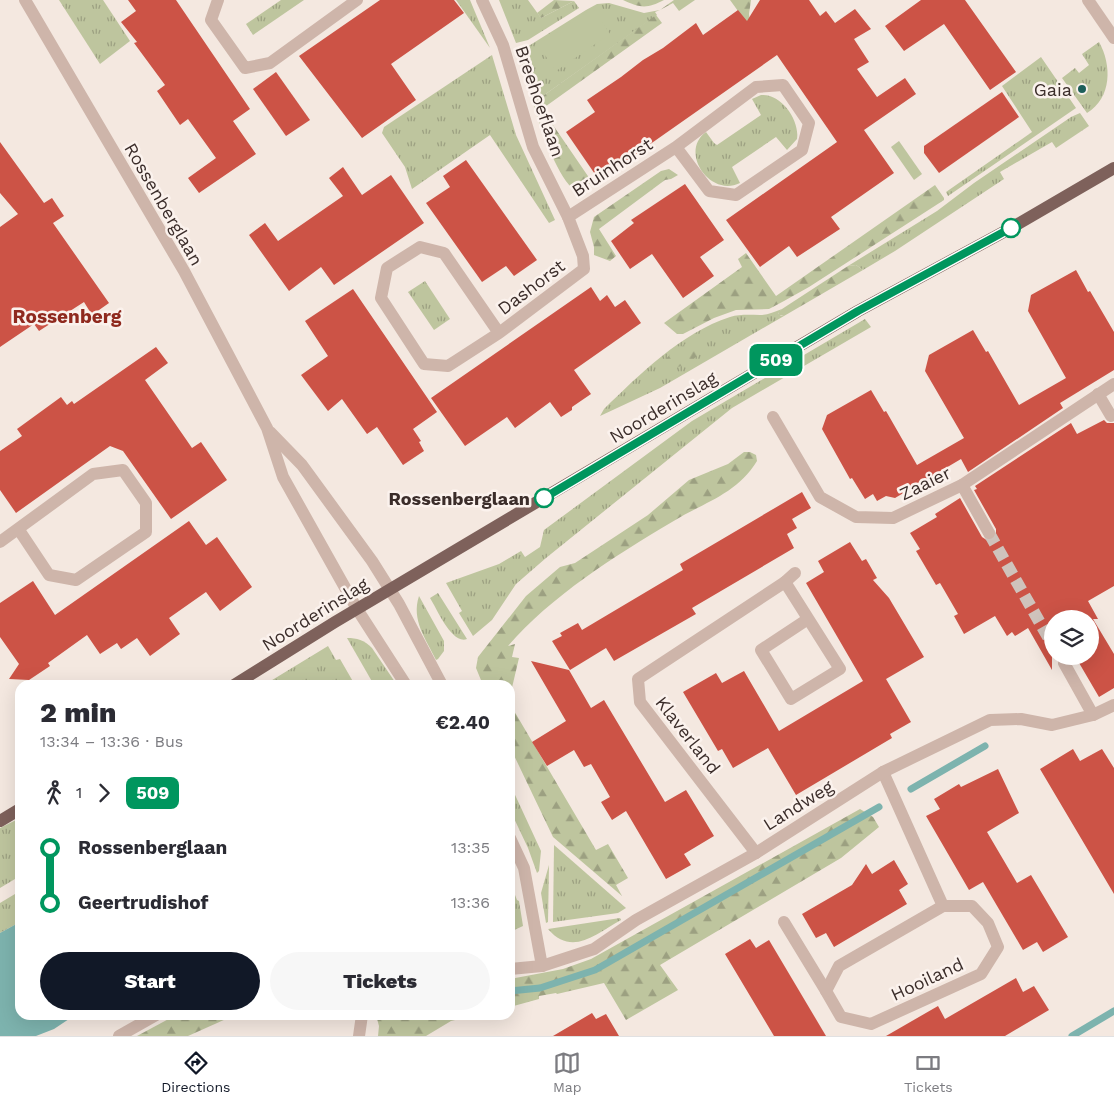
<!DOCTYPE html>
<meta charset="utf-8">
<style>
:root{--surface:#fff;--page:#f7f7f7;--text:#2b2b33;--muted:#7c7c81;--line:#e1e1e2;--accent:#111827}
body{margin:0;font-family:"Work Sans",sans-serif;background:var(--page);color:var(--text);height:100vh;display:flex;flex-direction:column;font-size:19px;white-space:nowrap}
*{box-sizing:border-box;margin:0}
p{font-size:16px;color:var(--muted)}
.icon{flex:none;width:28px;height:28px;fill:none;stroke:currentColor;stroke-width:2;stroke-linecap:round;stroke-linejoin:round}
.map{position:relative;flex:1;overflow:hidden}
.side{position:absolute;left:15px;top:680px;width:500px;height:340px;display:flex;flex-direction:column;background:var(--surface);border-radius:15px;box-shadow:0 5px 20px #0002}
.side>*{flex:none}
.badge{padding:0 10px;border-radius:8px;font-size:18px;line-height:32px}
.buttons{position:absolute;left:1044px;top:610px;display:grid;gap:10px}
.buttons a{display:grid;place-items:center;width:55px;height:55px;border-radius:50%;background:var(--surface);box-shadow:0 5px 20px #0002;font-size:25px}
.map>.badge{position:absolute;translate:-50% -50%;box-shadow:0 0 0 2px #fff}
.legs{display:flex;align-items:center;gap:8px;height:55px;padding:0 25px;font-size:16px}
.legs p{margin-inline-start:auto}
.overview{display:flex;align-items:center;justify-content:space-between;height:85px;padding:0 25px}
h1{font-size:28px;font-weight:800;line-height:38px}
.action{display:flex;gap:10px;margin-top:auto;padding:10px 25px}
.action a{flex:1;height:58px;border-radius:30px;background:var(--accent);color:#fff;font-size:20px;font-weight:800;line-height:58px;text-align:center}
.action a+a{background:var(--page);color:var(--text)}
ul{padding:0 25px;list-style:none}
li{display:flex;align-items:center;gap:18px;height:55px;font-size:19px}
li i{display:grid;place-items:center;width:8px;height:100%;margin:0 6px;background:currentColor}
li i::after{content:'';width:12px;height:12px;margin:-6px;border:4px solid;border-radius:50%;background:var(--surface)}
li p{margin-inline-start:auto}
li:first-child i{background:linear-gradient(#0000 50%,currentColor 0)}
li:last-child i{background:linear-gradient(currentColor 50%,#0000 0)}
.tabs{display:flex;justify-content:space-around;align-items:center;height:70px;border-top:1px solid var(--line);background:var(--surface);font-size:14px;color:var(--muted)}
.tabs a{display:grid;justify-items:center;gap:2px}
.tabs .current{color:var(--accent)}
.map>svg:first-child{display:block}
</style>
<div class="map">
<svg width="1114" height="1036" viewBox="0 0 1114 1036">
<defs>
<pattern id="grass-tufts" width="24" height="20" patternUnits="userSpaceOnUse" patternTransform="scale(1.25)"><rect width="24" height="20" fill="#bec59e"/><path d="M3 7l-1-3M5 7V3M7 7l1-3M15 17l-1-3M17 17v-4M19 17l1-3" fill="none" stroke="#9ca081"/></pattern>
<pattern id="forest-firs" width="22" height="20" patternUnits="userSpaceOnUse" patternTransform="scale(1.25)"><rect width="22" height="20" fill="#bec59e"/><path d="M5 1l3.5 6h-7zM16 11l3.5 6h-7z" fill="#9ca081"/></pattern>
</defs>
<rect width="100%" height="100%" fill="#f4e8e0"/>
<g fill="url(#grass-tufts)">
<polygon points="59,0 103,0 130,41 100,64"/>
<polygon points="281,0 304,0 253,35 246,24"/>
<polygon points="456,0 470,0 490,48"/>
<polygon points="499,0 528,0 541,18 574,1 579,8 528,40 516,43"/>
<polygon points="609,3 644,13 660,10 655,12 657,15 533,103 519,52 586,10 597,4"/>
<path d="M1099 42C1112 65 1112 98 1087 113L1062 78 1075 68 1079 73 1089 65 1082 54Z"/>
<polygon points="492,55 516,135 555,220 549,223 490,135 412,189 405,167 382,133 384,127"/>
<polygon points="1041,57 1076,108 948,196 946,192 1032,132 1002,86"/>
<path d="M761 95C781 93 800 120 797 139L787 150 776 137 732 167 740 183C709 198 679 151 706 132L714 143 717 145 761 115 752 99Z"/>
<polygon points="1080,113 1089,126 1056,148 1052,142 1000,172 1004,179 895,251 863,270 856,265 848,266 937,211 974,183 1071,117"/>
<polygon points="425,281 450,319 434,330 408,292"/>
<path d="M782 309 778 313 781 316H784L660 388 600 416 604 409C640 374 681 333 730 317 740 314 750 315 760 315 768 315 774 312 782 309Z"/>
<polygon points="865,319 871,327 732,408 546,558 516,584 492,620 473,636 459,613 462,611 446,583 499,564 521,551 525,557 540,547 544,530 692,421"/>
<path d="M438 593 467 639C452 645 437 609 430 598Z"/>
<path d="M419 596 444 641V651L438 659 436 660C426 639 411 620 419 596Z"/>
<path d="M347 638C357 638 364 640 372 648L397 685H374Z"/>
<polygon points="328,646 336,660 340,659 355,685 264,685"/>
<polygon points="510,784 541,851 539,871 537,873 528,848 510,810"/>
<polygon points="20,818 20,876 0,888 0,828"/>
<polygon points="554,845 626,908 618,913 553,922"/>
<polygon points="549,865 548,922 546,923 541,893"/>
<polygon points="510,882 517,900 519,901 523,926 510,932"/>
<polygon points="20,891 20,922 0,933 0,903"/>
<path d="M620 918 621 920C596 934 572 957 548 929Z"/>
</g>
<g fill="url(#forest-firs)">
<polygon points="554,0 574,1 541,18 537,13"/>
<path d="M623 0H664C647 9 640 8 623 0Z"/>
<polygon points="674,0 695,0 679,11 673,3 660,10"/>
<polygon points="730,0 751,0 749,14 751,29"/>
<path d="M656 15 662 23 542 109 592 182 584 188H572C556 173 539 125 533 103Z"/>
<polygon points="669,169 678,175 671,179 665,180 599,229 616,256 610,261 594,255 594,247 590,232 594,217 661,171"/>
<polygon points="935,185 944,198 944,200 809,287 784,301 769,309 736,310 714,318 683,334 677,334 664,323 742,267 738,259 746,253 776,296"/>
<polygon points="856,265 863,270 784,316 779,315 778,312 782,309 848,266"/>
<path d="M689 342H698L702 348C698 361 678 367 666 372L662 368C664 356 679 348 689 342Z"/>
<path d="M744 452H750L756 455 757 461C736 495 704 502 672 522 616 555 550 597 508 646L515 644 512 657 519 658 510 696V685H483L476 668 478 657 526 596 560 567 575 563 648 515 689 480 728 464Z"/>
<polygon points="510,704 596,850 608,844 628,878 616,885 622,896 553,837 510,747"/>
<polygon points="860,809 873,817 879,827 841,858 660,965 678,990 626,1020 604,983 557,994 556,993 539,996 539,999 510,1007 510,979 563,969 591,959"/>
<polygon points="176,1015 235,1015 188,1036 137,1036"/>
<polygon points="376,1015 476,1015 451,1021 426,1036 378,1036 379,1026"/>
</g>
<g fill="#bec59e">
<polygon points="593,8 610,34 556,71 538,45"/>
<polygon points="899,141 922,174 914,180 891,147"/>
</g>
<polygon fill="#7db3ae" points="20,922 20,1015 75,1015 54,1029 36,1036 0,1036 0,933"/>
<g fill="none" stroke-linecap="round" stroke-linejoin="round">
<g stroke="#7db3ae" stroke-width="7">
<polyline points="911,789 985,746"/>
<polyline points="510,991 540,988 595,970 879,807"/>
<polyline points="1072,1036 1114,1011"/>
</g>
</g>
<g fill="#cc5346">
<polygon points="128,0 176,0 250,109 233,121 256,154 199,193 188,178 216,158 188,119 180,125 157,91 165,85 134,43 137,42 121,22 136,11"/>
<polygon points="380,0 454,0 464,13 391,64 416,100 362,138 299,56"/>
<polygon points="760,0 809,0 820,16 826,11 835,23 855,9 871,29 854,39 869,62 857,69 877,97 905,78 916,94 864,130 894,173 831,217 840,229 797,257 789,246 760,267 726,220 837,142 777,55 599,180 566,132 595,112 587,100 621,77 643,60 663,48 696,23 703,35 738,10 747,21"/>
<polygon points="921,0 965,0 1016,72 990,90 944,24 904,51 885,26"/>
<polygon points="276,72 310,120 286,136 253,89"/>
<polygon points="1002,92 1019,117 939,173 924,153 924,146"/>
<polygon points="0,142 44,203 52,198 64,216 53,223 109,303 92,315 84,302 39,331 34,324 0,347 0,227 18,214 0,193"/>
<polygon points="466,160 537,260 514,276 506,266 482,282 426,203 450,187 443,176"/>
<polygon points="343,167 362,195 391,175 424,223 334,285 321,267 289,291 249,235 265,223 278,241 343,196 329,178"/>
<polygon points="685,184 724,240 700,257 714,276 683,298 652,254 630,269 611,241 634,223 631,220"/>
<polygon points="1076,270 1088,292 1090,291 1114,332 1114,370 1060,403 1063,408 968,472 961,459 895,498 886,496 877,501 873,494 865,499 852,478 850,479 822,429 827,415 871,390 884,412 886,411 917,465 964,438 925,371 929,355 973,330 986,352 988,351 1019,405 1066,378 1028,311 1031,295"/>
<polygon points="591,287 600,301 607,295 615,307 625,300 641,323 574,370 591,394 572,407 572,410 561,417 550,402 515,428 507,417 465,446 431,398"/>
<polygon points="353,289 437,412 413,429 421,441 419,442 424,451 403,465 377,427 367,434 342,399 328,411 301,375 328,356 305,321"/>
<polygon points="156,347 168,363 145,380 192,448 201,442 227,480 171,519 123,451 110,446 16,513 0,490 0,451 22,436 17,429 61,397 67,405 72,401 74,404"/>
<polygon points="1104,420 1107,423 1114,423 1114,586 1088,601 1098,619 1093,619 1114,654 1114,688 1099,697 1075,656 1090,656 1090,619 1052,619 1052,670 1028,628 1015,636 1012,632 1007,636 995,616 964,634 954,616 958,614 940,583 936,585 916,551 920,549 910,533 937,517 935,514 960,498 982,537 988,541 993,540 996,537 996,529 974,490 977,489 975,486 1071,423 1077,434"/>
<polygon points="802,492 811,508 792,519 797,528 787,534 794,548 692,608 696,614 614,661 606,648 570,670 552,641 562,636 560,633 578,623 582,630 683,570 680,564"/>
<polygon points="189,521 206,545 217,537 252,587 220,611 206,592 169,618 180,634 150,656 137,638 121,649 117,643 100,654 87,635 48,663 50,666 29,680 9,679 19,664 0,637 0,603 33,581 55,615"/>
<polygon points="850,542 862,561 866,559 877,578 873,580 889,598 924,657 886,679 911,722 890,734 892,738 796,795 768,748 733,768 722,749 718,751 683,692 716,673 722,683 744,671 779,731 863,681 806,583 824,572 818,561"/>
<polygon points="531,661 569,670 591,708 604,700 665,802 686,790 714,836 684,854 691,865 666,879 626,811 612,820 601,802 610,797 591,764 584,767 574,750 547,766 532,742 566,721"/>
<polygon points="1073,749 1080,761 1102,749 1114,768 1114,894 1040,769"/>
<polygon points="998,769 1019,813 987,832 1017,883 1031,875 1068,937 1043,952 1037,942 1023,950 983,882 969,890 926,816 940,809 934,799 959,784 961,787"/>
<polygon points="894,860 908,884 899,890 907,904 834,947 826,933 816,938 802,914 852,885 866,864 872,874"/>
<polygon points="750,939 756,948 769,940 826,1036 774,1036 725,954"/>
<polygon points="1016,978 1023,992 1034,986 1049,1010 1005,1036 886,1036 938,1006 945,1019"/>
<polygon points="592,1013 596,1019 606,1014 619,1036 553,1036"/>
</g>
<g fill="none" stroke-linecap="round" stroke-linejoin="round">
<polyline stroke="#cfc3bc" stroke-width="12" stroke-dasharray="12 6" stroke-linecap="butt" points="989,533 1052,644"/>
<g stroke="#ceb5aa" stroke-width="12">
<polyline points="25,0 184,271 267,428 283,477 357,609 406,685"/>
<polyline points="218,0 211,20 245,68 270,63 357,0"/>
<polyline points="482,0 503,45 533,147 568,217 583,256 584,269 499,333 444,253 420,247 387,268 381,298 424,364 448,366 499,333"/>
<polyline points="1088,0 1114,38"/>
<polyline points="568,217 676,147 756,87 783,85 809,123 802,150 736,195 709,191 676,147"/>
<polyline points="1098,394 1111,416"/>
<polyline points="773,417 820,497 856,517 893,518 962,485 1114,384"/>
<polyline points="270,432 302,465 372,561 399,604 442,685"/>
<polyline points="962,485 989,533"/>
<polyline points="0,542 93,474 123,470 146,503 146,532 76,580 49,575 19,530"/>
<polyline points="785,582 795,573"/>
<polyline points="1064,663 1093,715"/>
<polyline points="883,772 943,906 972,906 988,923 998,947 981,974 871,1024 841,1017 826,991 839,966 943,906"/>
<polyline points="510,838 524,868 542,966"/>
<polyline points="756,853 640,702 638,679 785,582 840,669 791,699 761,650 808,619"/>
<polyline points="784,922 826,991"/>
<polyline points="510,969 542,966 594,949 636,920 756,853 883,772 990,720 1021,719 1052,725 1093,715 1114,705"/>
<polyline points="119,1036 156,1015"/>
<polyline points="359,1036 362,1015"/>
</g>
<g stroke="#7e615b" stroke-width="12">
<polyline points="234,685 335,622 858,311 1011,228 1114,168"/>
<polyline points="0,821 20,809"/>
</g>
</g>
<g fill="none" stroke-linecap="round" stroke-linejoin="round">
<g stroke="#fff" stroke-width="11">
<polyline id="line-1" points="544,498 858,311 1011,228"/>
</g>
<use href="#line-1" stroke="#00965e" stroke-width="8"/>
</g>
<circle fill="#1d5f5a" stroke="#fbf2ed" stroke-width="2" cx="1082" cy="89" r="5"/>
<g fill="#fff" stroke="#00965e" stroke-width="2.5">
<circle cx="1011" cy="228" r="9"/>
<circle cx="544" cy="498" r="9"/>
</g>
<g text-anchor="middle" dominant-baseline="central" stroke-width="5" stroke-linejoin="round" paint-order="stroke">
<g font-size="18" fill="#3b2d2a" stroke="#fbf2ed" text-anchor="end">
<text x="1072" y="89">Gaia</text>
</g>
<g font-size="18" fill="#3b2d2a" stroke="#fbf2ed">
<text transform="translate(540 101) rotate(71)">Breehoeflaan</text>
<text transform="translate(612 167) rotate(-33)">Bruinhorst</text>
<text transform="translate(164 204) rotate(60)">Rossenberglaan</text>
<text transform="translate(531 287) rotate(-37)">Dashorst</text>
<text transform="translate(663 407) rotate(-31)">Noorderinslag</text>
<text transform="translate(925 483) rotate(-26)">Zaaier</text>
<text transform="translate(315 614) rotate(-32)">Noorderinslag</text>
<text transform="translate(688 735) rotate(52)">Klaverland</text>
<text transform="translate(798 805) rotate(-32)">Landweg</text>
<text transform="translate(927 979) rotate(-25)">Hooiland</text>
</g>
<g font-size="18" font-weight="bold" fill="#3b2d2a" stroke="#fbf2ed" text-anchor="end">
<text x="530" y="498">Rossenberglaan</text>
</g>
<g font-size="19" font-weight="bold" fill="#8f291e" stroke="#fbf2ed">
<text x="67" y="316">Rossenberg</text>
</g>
</g>
</svg>
<div class="buttons">
<a><svg class="icon" aria-label="layers" viewBox="0 0 24 24"><path d="M12 4l9 5-9 5-9-5zM3 14l9 5 9-5"/></svg></a>
</div>
<b class="badge" style="left:776px;top:360px;background:#00965e;color:#fff">509</b>
<section class="side">
<div class="overview"><div><h1>2 min</h1><p>13:34 – 13:36 · Bus</p></div><b>€2.40</b></div>
<div class="legs"><svg class="icon" aria-label="walk" viewBox="0 0 24 24"><circle cx="13" cy="4" r="2"/><path d="M13 8l-2 6 4 7M11 14l-3 7M7 12l3-4h3l4 4"/></svg>1<svg class="icon" aria-label="forward" viewBox="0 0 24 24"><path d="M9 5l7 7-7 7"/></svg><b class="badge" style="background:#00965e;color:#fff">509</b></div>
<ul>
<li><i style="color:#00965e"></i><b>Rossenberglaan</b><p>13:35</p></li>
<li><i style="color:#00965e"></i><b>Geertrudishof</b><p>13:36</p></li>
</ul>
<div class="action"><a>Start</a><a>Tickets</a></div>
</section>
</div>
<nav class="tabs">
<a class="current"><svg class="icon" aria-label="directions" viewBox="0 0 24 24"><path d="M12 3l9 9-9 9-9-9zM9 14v-3h6M13 9l2 2-2 2"/></svg>Directions</a>
<a><svg class="icon" aria-label="map" viewBox="0 0 24 24"><path d="M3 6l6-2 6 2 6-2v14l-6 2-6-2-6 2zM9 4v14M15 6v14"/></svg>Map</a>
<a><svg class="icon" aria-label="tickets" viewBox="0 0 24 24"><path d="M3 7h18v10H3zM15 7v10"/></svg>Tickets</a>
</nav>
